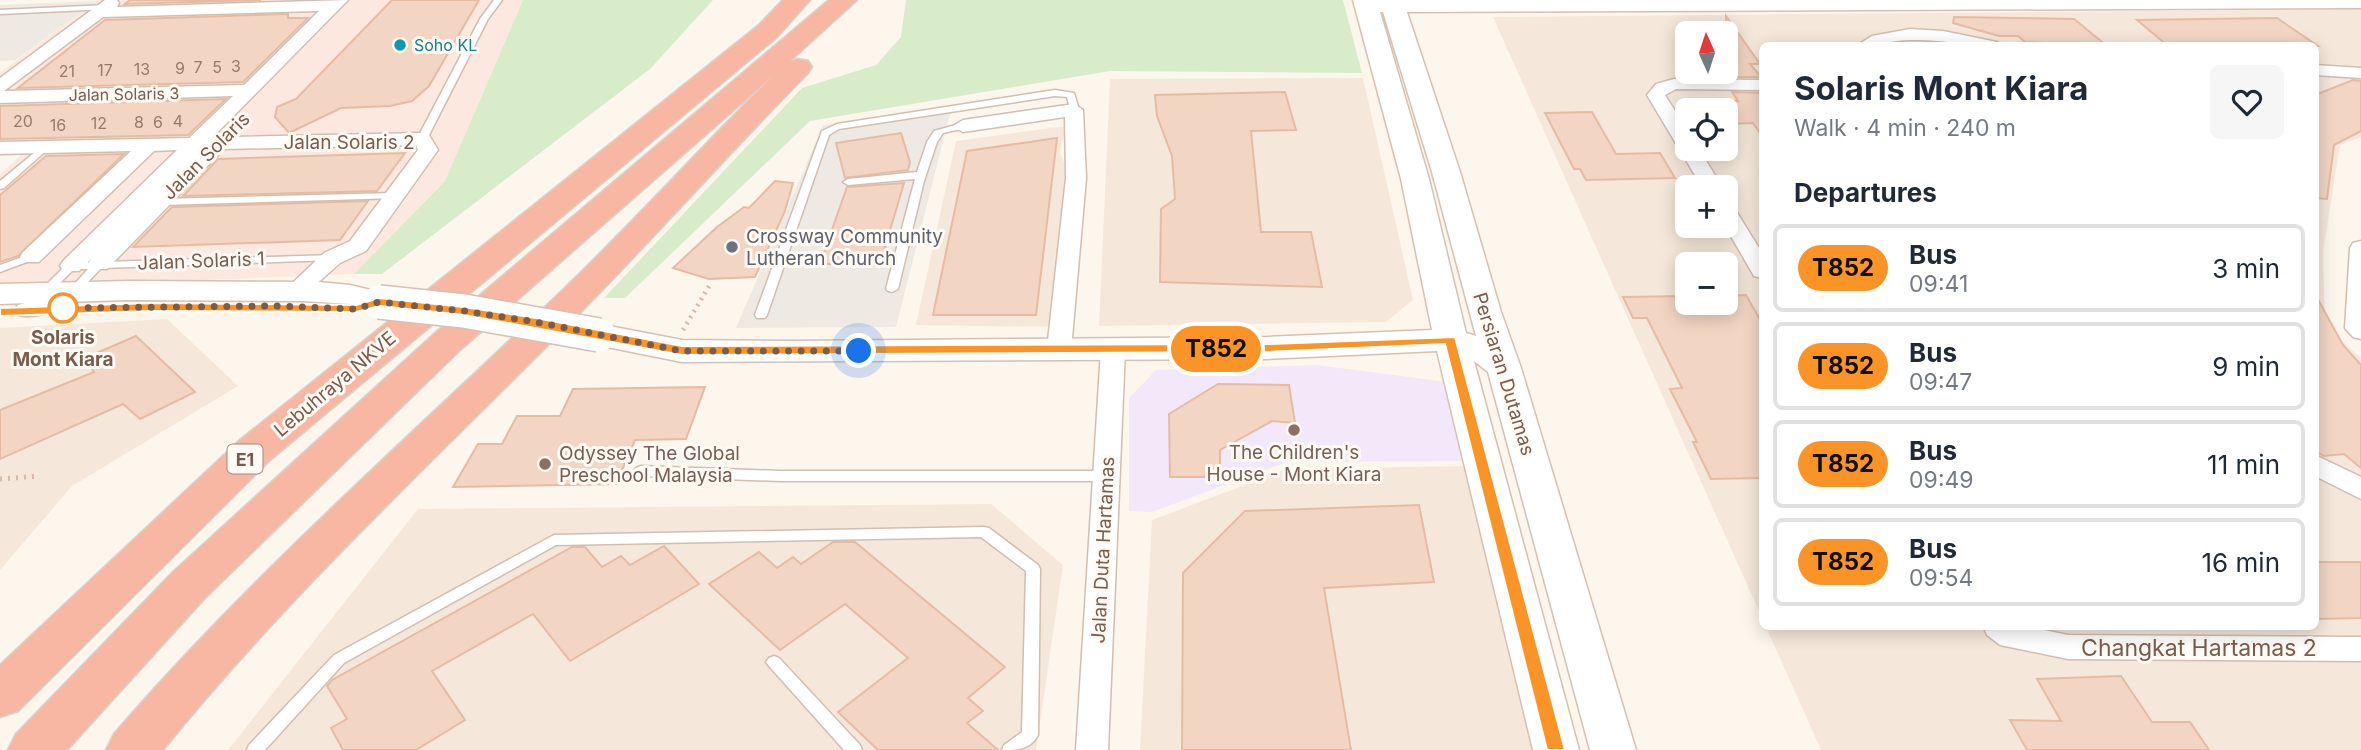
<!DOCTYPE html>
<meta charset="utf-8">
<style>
:root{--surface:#fff;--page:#f6f6f7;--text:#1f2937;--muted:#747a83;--line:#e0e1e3}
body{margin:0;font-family:Inter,sans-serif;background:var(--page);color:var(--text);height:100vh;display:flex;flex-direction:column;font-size:26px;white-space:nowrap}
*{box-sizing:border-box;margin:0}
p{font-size:23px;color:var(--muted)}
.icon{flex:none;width:38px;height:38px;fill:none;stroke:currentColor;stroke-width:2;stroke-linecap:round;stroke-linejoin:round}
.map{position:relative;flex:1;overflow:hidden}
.side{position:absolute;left:1759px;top:42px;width:560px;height:588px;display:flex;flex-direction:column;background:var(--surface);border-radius:10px;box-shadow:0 4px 18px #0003}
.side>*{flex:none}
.badge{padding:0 14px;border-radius:23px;font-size:24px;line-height:46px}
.needle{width:46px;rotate:357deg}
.tools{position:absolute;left:1675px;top:21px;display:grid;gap:14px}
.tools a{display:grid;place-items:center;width:63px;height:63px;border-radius:10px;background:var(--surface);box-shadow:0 4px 18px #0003;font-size:35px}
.you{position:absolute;width:35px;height:35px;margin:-18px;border:5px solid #fff;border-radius:50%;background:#1a73e8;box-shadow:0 0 0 10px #1a73e833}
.map>.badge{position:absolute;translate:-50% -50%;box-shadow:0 0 0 4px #fff}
h2{padding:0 35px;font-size:26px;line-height:63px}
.round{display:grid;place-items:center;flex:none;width:74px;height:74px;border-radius:10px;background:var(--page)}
.headline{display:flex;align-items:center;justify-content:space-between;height:119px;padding:0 35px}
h1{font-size:33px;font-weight:700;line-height:52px}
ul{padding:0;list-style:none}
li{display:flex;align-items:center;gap:21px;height:88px;margin:0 14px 10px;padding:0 21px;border:4px solid var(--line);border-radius:10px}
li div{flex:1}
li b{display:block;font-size:26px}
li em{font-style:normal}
li .badge{min-width:77px;font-weight:700;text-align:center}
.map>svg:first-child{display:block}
</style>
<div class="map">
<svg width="2361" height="750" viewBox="0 0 2361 750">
<rect width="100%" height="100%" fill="#fdf6ec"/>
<g fill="#f5e8da" fill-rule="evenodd">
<path d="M2361 9V137L2340 145 2323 252 2325 326 2361 358V750H1821L1766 627 2315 626V46H1762V618L1493 17ZM1687 33H1726V72H1687ZM1687 110H1726V149H1687ZM1687 187H1726V226H1687ZM1687 264H1726V303H1687Z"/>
<polygon points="1363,78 1413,300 1386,322 1099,326 1110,79"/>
<polygon points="1066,126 1060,153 1073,183 1063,327 916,325 956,141"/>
<polygon points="167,319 238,386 72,486 0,570 0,328"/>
<polygon points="1469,466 1539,750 1140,750 1152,520 1287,469"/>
<polygon points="991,504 1063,565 1036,750 228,750 418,509"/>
</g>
<polygon fill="#fde8e0" points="97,0 523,0 445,181 354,274 0,288 0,174 23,153 0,153 0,73"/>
<g fill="#efe9e4">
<polygon points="96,1 16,60 0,61 0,5"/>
<polygon points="951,110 896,327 736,328 823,125"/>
</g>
<polygon fill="#f3e8fa" points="1317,365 1447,382 1468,461 1287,462 1152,512 1129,511 1129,398 1156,370"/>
<g fill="#d8ecc9">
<polygon points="523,0 713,0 650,69 382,274 354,274 445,181"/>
<polygon points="906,0 1343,0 1362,73 1110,71 810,121 625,298 604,298 802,88 876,65 901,37"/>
</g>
<g fill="#f3d5c3" stroke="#e6bba3" stroke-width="2">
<polygon points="130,0 261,0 125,4"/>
<polygon points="392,0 479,0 429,86 412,101 390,106 341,108 289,133 275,117 277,107 296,99"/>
<polygon points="288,14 288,18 308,18 243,82 18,88 105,20"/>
<polygon points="1726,16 1760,64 1750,64 1761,77 1726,77"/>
<polygon points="1954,17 2074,19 2107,46 2025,42 2018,36 1999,36 1953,23"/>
<polygon points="2277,18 2318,46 2168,46 2137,20"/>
<polygon points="2353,80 2361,81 2361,131 2334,145 2327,199 2315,198 2315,95"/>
<polygon points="1285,92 1296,130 1251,131 1261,232 1311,232 1322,287 1160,282 1161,209 1175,199 1172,156 1157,116 1155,95"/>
<polygon points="1732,92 1762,93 1762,136 1753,123 1726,124 1726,101 1738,101"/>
<polygon points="226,99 188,135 0,139 0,106"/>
<polygon points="1592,112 1616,154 1660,153 1675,178 1586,180 1580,169 1574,169 1545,113"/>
<polygon points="901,133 910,162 908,170 845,178 836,143"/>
<polygon points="1057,138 1036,315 933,315 967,151"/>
<polygon points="405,153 377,191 183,196 218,159"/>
<polygon points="124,154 18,256 0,262 0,195 46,156"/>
<polygon points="775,181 793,183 785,211 755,277 709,279 673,268 717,227 744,207 749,208"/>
<polygon points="904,183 880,264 820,264 847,187"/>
<polygon points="368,201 340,240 133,247 172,207"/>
<polygon points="2315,294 2343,345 2361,365 2361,468 2344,454 2324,456 2315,451"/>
<polygon points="1746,295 1762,323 1762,478 1711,479 1693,442 1697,442 1670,389 1682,388 1647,318 1633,318 1623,297 1687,296 1687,303 1726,303 1726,296"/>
<polygon points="136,336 195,392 140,419 123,404 0,459 0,410 94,372 85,358"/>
<polygon points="1218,384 1289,385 1295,423 1272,421 1220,450 1220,477 1170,477 1169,414"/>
<polygon points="705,387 686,439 635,440 616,484 453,487 478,444 502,444 517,416 560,416 573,389"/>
<polygon points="1419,505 1434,582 1324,588 1351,750 1182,750 1183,573 1245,511"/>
<polygon points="833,542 855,542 1005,667 968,698 983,711 967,723 998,750 878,750 838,712 908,658 845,604 780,650 709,584 759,552 777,568 793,557 801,564"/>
<polygon points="664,546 699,584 570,661 533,614 432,671 465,720 416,750 343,750 331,728 347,719 327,686 332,680 572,547 585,547 602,567 621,556 630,565"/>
<polygon points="2315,562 2361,562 2361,618 2315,619"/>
<polygon points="2121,676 2152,722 2190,722 2209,750 2027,750 2010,720 2061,721 2037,679"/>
</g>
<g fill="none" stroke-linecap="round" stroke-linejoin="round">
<g stroke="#d1beb0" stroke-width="3">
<g id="lane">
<polygon points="494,0 502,0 488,19 427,139 422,142 419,141 417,139 480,19"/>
<polygon points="106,5 110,7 109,9 0,14 0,10"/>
<polygon points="1055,90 1074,93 1079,110 1077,112 1071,112 1067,97 1055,96 839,129 829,135 767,315 765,318 757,318 755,315 822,131 837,124"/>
<polygon points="963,123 968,126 966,128 943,133 937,142 924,181 898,289 892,292 888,291 886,289 915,179 848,185 843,182 848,179 917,172 927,142 934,131"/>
<polygon points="45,144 48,145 48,149 4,188 0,189 0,181"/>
<polygon points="394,193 399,196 398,198 161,205 156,202 161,199"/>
<polygon points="31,254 35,255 36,257 35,259 0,272 0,265"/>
<polygon points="332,255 336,256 337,258 336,260 101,268 78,293 74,294 68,291 88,269 74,269 49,294 41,294 39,292 67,264 71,263"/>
<polygon points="641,466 780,471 1107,471 1112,473 1114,476 1112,479 1107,481 780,481 641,476 636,474 634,471 636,468"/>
<path d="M984 527 989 528 1038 565 1040 569 1038 735C1030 750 1017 750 1002 750L1004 745 1022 732 1026 571 981 537 556 545 344 663 265 750H247L249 745 334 655 554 535Z"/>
<polygon points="774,656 779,658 860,745 862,750 844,750 769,666 766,662 769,658"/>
</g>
</g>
<g stroke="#d1beb0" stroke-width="3">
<g id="street">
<path d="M105 0H117L119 3 117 7 348 0 212 138 224 132 233 137 422 133 429 135 438 150 366 251 340 263 302 297H286L283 292 324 253 350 241 418 150 416 145 224 149 107 269H91L88 264 91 259 200 150 79 271H63L60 266 63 261 177 150 154 151 39 262H23L20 257 23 252 131 151 0 154V142L189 138 233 96 0 103V78ZM319 11 244 85 4 91 103 17Z"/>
<path d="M1910 29 1943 31 1997 42 1999 46C1969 46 1940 39 1911 40 1892 40 1875 46 1856 46L1872 36Z"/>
<polygon points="2315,65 2361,68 2361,78 2315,75"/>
<polygon points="1674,79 1762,80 1762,90 1676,89 1665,95 1687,130 1687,149 1699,149 1722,187 1702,187 1647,95 1656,84"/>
<polygon points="1074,104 1083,110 1086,178 1071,350 1067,355 1059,358 1051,355 1047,350 1066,178 1065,117 963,132 953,126 963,120"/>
<polygon points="1726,204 1733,206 1762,253 1762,278 1754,276 1725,226"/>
<polygon points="2361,241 2361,339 2353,337 2345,328 2350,248 2353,243"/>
<path d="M74 284 82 286 85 291C74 307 36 320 18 315L14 310 18 305 55 294Z"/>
<polygon points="1113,342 1121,345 1125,350 1108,750 1076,750 1101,350 1105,345"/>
<polygon points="2315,455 2361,477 2361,499 2315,476"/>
<polygon points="1983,626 2025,626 2068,635 2361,637 2361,661 2068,659 2000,645 1987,635"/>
</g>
</g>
<g stroke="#d6c0b0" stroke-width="3">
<g id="secondary">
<path d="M1353 0H2361V8L1407 12 1460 172 1501 312 1521 368 1636 750H1590L1488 372 1474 361 1579 750H1533L1437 351 1267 359 682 362 587 343 582 335 587 327 599 324 682 340 791 341 1267 337 1432 330 1401 179ZM1380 12H1383L1432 172 1476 336 1466 333 1429 179Z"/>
<polygon points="128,281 319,282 350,285 391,295 395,302 391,309 379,312 350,304 303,301 128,300 0,304 0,284"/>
</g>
</g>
<g stroke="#dad1cd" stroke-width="3">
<g id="highway">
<polygon points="783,0 810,0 777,37 270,460 18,711 0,717 0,665 240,440 759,25"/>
<path d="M829 0H857L790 61 798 59 808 61 812 67 808 73C725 157 647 246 564 329 427 467 285 599 163 750H106L114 734C254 572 414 433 568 285 639 216 705 143 776 73L460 350 205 598 67 750H8L16 734 173 572 434 334Z"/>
</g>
</g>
<polyline stroke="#d9b8a5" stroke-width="4.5" stroke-dasharray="2 5" stroke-linecap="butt" points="683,330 711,283"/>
<polyline stroke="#d9b8a5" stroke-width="5" stroke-dasharray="2 6" stroke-linecap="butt" points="0,479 40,476"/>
<use href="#lane" fill="#fff" fill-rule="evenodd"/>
<use href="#street" fill="#fff" fill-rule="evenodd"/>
<use href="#secondary" fill="#fff" fill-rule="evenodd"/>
<use href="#highway" fill="#f7b7a3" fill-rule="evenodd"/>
<g stroke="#d6c0b0" stroke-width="36" stroke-linecap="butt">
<polyline id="secondary-bridge" points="379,302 464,311 599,335"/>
</g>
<use href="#secondary-bridge" stroke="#fff" stroke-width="33"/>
</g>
<polygon fill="#fa9426" stroke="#fff" stroke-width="2" points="379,298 464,307 536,318 682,346 1267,344 1455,337 1565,750 1547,750 1445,344 1267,352 682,355 464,315 380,306 356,312 151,311 0,316 0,308 151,303 356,305"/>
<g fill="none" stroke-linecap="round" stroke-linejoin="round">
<polyline stroke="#7a5c4d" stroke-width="7" stroke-dasharray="0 12.6" points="63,308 276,306 356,309 379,302 464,311 536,322 682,351 859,351"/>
</g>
<circle fill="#0f9aa8" stroke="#fffaf3" stroke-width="2.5" cx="400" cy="45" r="7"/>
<circle fill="#6b7280" stroke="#fffaf3" stroke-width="2.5" cx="732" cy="247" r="7"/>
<circle fill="#fff" stroke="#fa9426" stroke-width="3.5" cx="63" cy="308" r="14"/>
<g fill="#8d6e63" stroke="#fffaf3" stroke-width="2.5">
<circle cx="1294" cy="430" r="7"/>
<circle cx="545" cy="464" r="7"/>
</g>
<g text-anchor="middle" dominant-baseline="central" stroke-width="6" stroke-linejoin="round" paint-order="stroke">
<g font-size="16" fill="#0d838f" stroke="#fffaf3" text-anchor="start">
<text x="414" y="45">Soho KL</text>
</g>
<g font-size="16" fill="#987a6a">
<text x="236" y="66">3</text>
<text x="198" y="67">7</text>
<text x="217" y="67">5</text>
<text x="180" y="68">9</text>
<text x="142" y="69">13</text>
<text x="105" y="70">17</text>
<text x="67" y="71">21</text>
<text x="23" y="121">20</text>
<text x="178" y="121">4</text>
<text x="139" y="122">8</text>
<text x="158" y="122">6</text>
<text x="99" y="123">12</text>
<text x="58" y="125">16</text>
</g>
<g font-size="16" fill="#7a5c4d" stroke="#fffaf3">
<text transform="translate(124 94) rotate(-1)">Jalan Solaris 3</text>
</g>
<rect fill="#fffaf3" stroke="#a28b7f" stroke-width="2" x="227.5" y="444.5" width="35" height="29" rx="5"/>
<g font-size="18" font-weight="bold" fill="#7a5c4d">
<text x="245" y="459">E1</text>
</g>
<g font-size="19" fill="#7a5c4d" stroke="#fffaf3">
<text x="349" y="142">Jalan Solaris 2</text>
<text transform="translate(206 156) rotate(-45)">Jalan Solaris</text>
<text transform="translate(201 261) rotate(-2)">Jalan Solaris 1</text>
<text transform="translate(1504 374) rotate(73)">Persiaran Dutamas</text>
<text transform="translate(335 384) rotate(-40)">Lebuhraya NKVE</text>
<text transform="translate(1103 550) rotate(-87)">Jalan Duta Hartamas</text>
</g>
<g font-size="19" fill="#5b616d" stroke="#fffaf3" text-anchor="start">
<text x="746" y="236">Crossway Community<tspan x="746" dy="22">Lutheran Church</tspan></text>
</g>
<g font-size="19" font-weight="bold" fill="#7a5c4d" stroke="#fffaf3">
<text x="63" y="337">Solaris<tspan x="63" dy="22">Mont Kiara</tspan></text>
</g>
<g font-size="19" fill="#785e54" stroke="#fffaf3">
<text x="1294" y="452">The Children's<tspan x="1294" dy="22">House - Mont Kiara</tspan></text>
<text x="559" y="453" text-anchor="start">Odyssey The Global<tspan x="559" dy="22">Preschool Malaysia</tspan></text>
</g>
<g font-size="23" fill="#7a5c4d" stroke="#fffaf3">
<text x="2199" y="648">Changkat Hartamas 2</text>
</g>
</g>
</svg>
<div class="tools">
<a><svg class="needle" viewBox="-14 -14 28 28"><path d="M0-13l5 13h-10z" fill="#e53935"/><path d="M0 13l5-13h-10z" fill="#747a83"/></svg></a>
<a><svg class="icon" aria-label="locate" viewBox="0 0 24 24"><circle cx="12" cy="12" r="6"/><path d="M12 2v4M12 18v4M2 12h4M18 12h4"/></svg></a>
<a>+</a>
<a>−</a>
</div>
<div class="you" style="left:859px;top:351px"></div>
<b class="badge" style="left:1216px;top:349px;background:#fa9426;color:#111">T852</b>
<section class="side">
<div class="headline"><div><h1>Solaris Mont Kiara</h1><p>Walk · 4 min · 240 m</p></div><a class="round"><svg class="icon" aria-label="heart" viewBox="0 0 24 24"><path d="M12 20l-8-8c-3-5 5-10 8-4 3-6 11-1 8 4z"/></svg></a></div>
<h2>Departures</h2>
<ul>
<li><span class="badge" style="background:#fa9426;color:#111">T852</span><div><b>Bus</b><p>09:41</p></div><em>3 min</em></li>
<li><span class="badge" style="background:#fa9426;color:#111">T852</span><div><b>Bus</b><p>09:47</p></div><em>9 min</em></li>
<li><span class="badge" style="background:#fa9426;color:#111">T852</span><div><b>Bus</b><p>09:49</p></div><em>11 min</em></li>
<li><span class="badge" style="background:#fa9426;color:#111">T852</span><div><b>Bus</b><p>09:54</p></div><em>16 min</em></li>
</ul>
</section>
</div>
